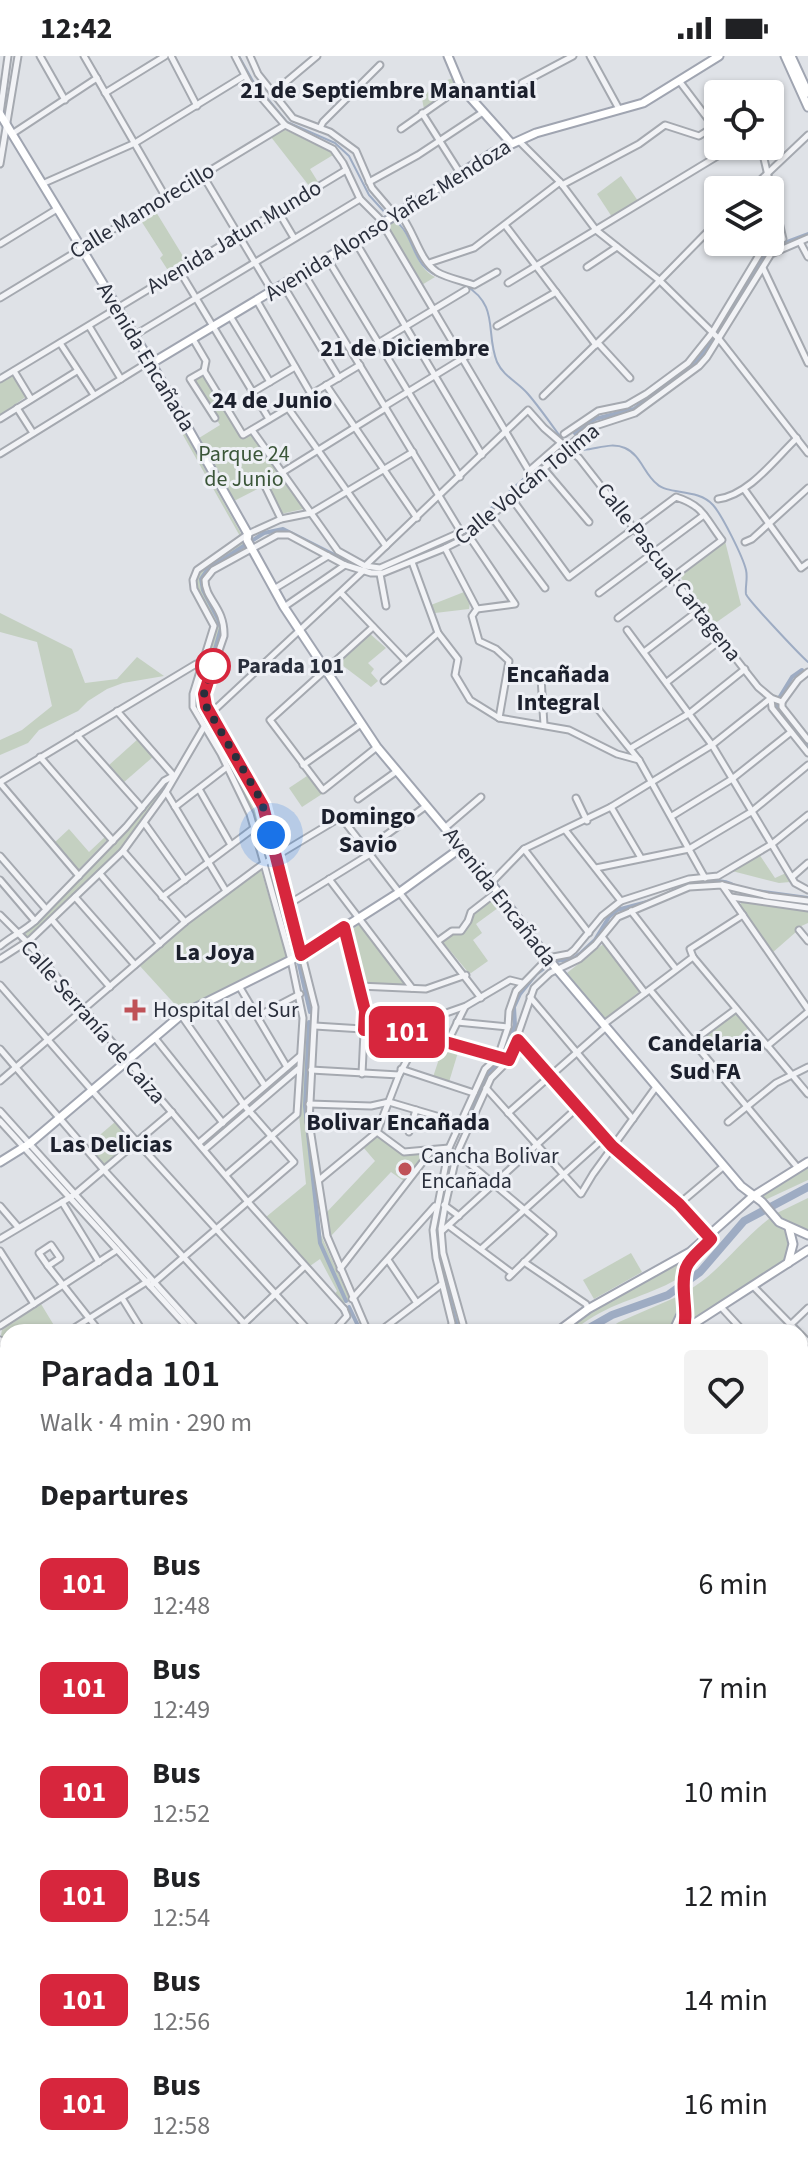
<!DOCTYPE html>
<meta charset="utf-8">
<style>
:root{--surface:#fff;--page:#f2f2f2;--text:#202124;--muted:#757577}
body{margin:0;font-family:"Source Sans 3",sans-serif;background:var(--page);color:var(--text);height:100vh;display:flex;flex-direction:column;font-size:30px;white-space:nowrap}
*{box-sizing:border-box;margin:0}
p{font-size:26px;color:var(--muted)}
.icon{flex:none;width:44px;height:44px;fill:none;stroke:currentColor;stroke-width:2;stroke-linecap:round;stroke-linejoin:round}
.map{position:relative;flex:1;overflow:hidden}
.side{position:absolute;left:0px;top:1268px;width:808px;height:850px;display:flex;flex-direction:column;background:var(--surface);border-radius:24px 24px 0 0;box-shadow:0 2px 6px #0004}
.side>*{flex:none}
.badge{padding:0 16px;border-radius:12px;font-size:28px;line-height:52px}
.tools{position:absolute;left:704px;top:24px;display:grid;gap:16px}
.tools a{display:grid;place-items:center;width:80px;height:80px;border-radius:8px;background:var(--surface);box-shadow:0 2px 6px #0004;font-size:40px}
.you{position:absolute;width:40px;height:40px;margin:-20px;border:6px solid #fff;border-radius:50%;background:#1a73e8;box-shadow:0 0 0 12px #1a73e833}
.map>.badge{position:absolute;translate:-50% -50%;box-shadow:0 0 0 4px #fff}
h2{padding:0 40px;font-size:30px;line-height:72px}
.round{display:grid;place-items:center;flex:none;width:84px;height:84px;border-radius:8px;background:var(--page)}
.headline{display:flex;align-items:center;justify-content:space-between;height:136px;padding:0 40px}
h1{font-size:38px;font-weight:600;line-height:60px}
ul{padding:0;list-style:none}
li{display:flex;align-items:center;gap:24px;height:104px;padding:0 40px}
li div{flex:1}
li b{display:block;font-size:30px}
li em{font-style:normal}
li .badge{min-width:88px;font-weight:700;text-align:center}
.status{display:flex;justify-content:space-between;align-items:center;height:56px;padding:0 40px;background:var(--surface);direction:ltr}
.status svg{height:22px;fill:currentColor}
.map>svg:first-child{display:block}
</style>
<div class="status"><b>12:42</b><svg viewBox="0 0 49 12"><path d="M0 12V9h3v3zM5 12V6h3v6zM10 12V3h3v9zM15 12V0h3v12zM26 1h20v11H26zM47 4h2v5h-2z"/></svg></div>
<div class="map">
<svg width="808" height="2117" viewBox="0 0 808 2117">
<rect width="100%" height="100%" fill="#dfe2e7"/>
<g fill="#c4d0c1">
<path d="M453 22 457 31 424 53 422 43C431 31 439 27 453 22Z"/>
<polygon points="280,74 285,74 325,91 333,99 310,113 318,126 310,131 271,81"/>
<polygon points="621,120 638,145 612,161 597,138"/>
<polygon points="153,151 186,205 169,216 160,202 163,199 138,160"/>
<path d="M393 165C415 178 411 209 435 221L420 230 386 170Z"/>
<polygon points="148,309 148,311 243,481 241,482 144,310"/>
<polygon points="11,319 14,319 27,340 0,359 0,326"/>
<polygon points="203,319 242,382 252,377 304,451 303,453 281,458 265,429 234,445 230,442 199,382 220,369 193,325"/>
<polygon points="725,485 741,549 714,568 679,519"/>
<path d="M244 486 247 491C235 498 214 507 206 519 196 534 220 554 222 570 223 582 217 594 212 606L207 604 216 571C212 556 201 545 197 531 191 510 230 495 244 486Z"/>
<polygon points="464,536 470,546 469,553 435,557 431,549"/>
<polygon points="0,557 72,593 85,627 117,623 137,601 164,620 123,627 107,633 88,645 78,655 39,674 28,687 0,699 0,684 22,674 52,650 37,586 0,576"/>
<polygon points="369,577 386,592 368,607 374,613 371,617 378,625 371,631 338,606"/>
<polygon points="205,613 210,614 203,637 203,651 261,750 273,799 265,803 248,745 196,649 196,637"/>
<polygon points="138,683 154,700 123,727 108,710"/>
<polygon points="307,720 322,738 302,751 289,732"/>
<path d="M166 727 168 729C132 788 79 833 29 881L26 880V876L127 773Z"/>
<polygon points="69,773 89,796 106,780 108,783 78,814 54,787"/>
<polygon points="759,798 775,822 786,817 790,826 779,827 732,815"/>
<polygon points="275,805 298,895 293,896 267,811"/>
<polygon points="261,814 286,900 284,904 181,955 139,909 187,868"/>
<polygon points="496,841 502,849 476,868 482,877 473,884 488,905 471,917 468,916 442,885"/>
<polygon points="743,844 808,853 808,867 797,872 796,876 772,897 740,849"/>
<polygon points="358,869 360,869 406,929 361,928 347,878"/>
<polygon points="602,889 605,889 640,935 604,964 567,917"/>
<polygon points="735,956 749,972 731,986 724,980 705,995 697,986"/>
<polygon points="305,966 312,966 306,1046 321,1179 350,1244 346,1247 340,1246 334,1239 337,1235 320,1203 310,1210 266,1161 306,1128 299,1059"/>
<polygon points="444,988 459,993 449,1026 433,1021"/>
<polygon points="115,1066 133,1086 105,1111 87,1090"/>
<polygon points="378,1079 402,1099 426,1097 405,1126 391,1116 330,1181 326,1157 375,1105 363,1091"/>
<polygon points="808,1108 808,1124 765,1144 763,1142 765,1136"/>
<polygon points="808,1142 808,1176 783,1165 775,1158"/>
<path d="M439 1149 444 1151 440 1173 461 1276H452L453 1267C443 1226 432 1192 439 1149Z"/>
<path d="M770 1162C787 1175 797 1186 783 1207L697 1263 692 1261 687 1235C718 1218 741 1184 770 1162Z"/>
<polygon points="631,1197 642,1216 594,1243 583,1224"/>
<path d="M693 1198 685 1207 682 1220C653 1239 618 1244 588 1264 577 1271 574 1276 560 1276L598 1251Z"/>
<polygon points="681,1239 670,1276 603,1276 619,1266"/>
<polygon points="41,1248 55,1271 55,1275 59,1276 8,1276 8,1289 1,1279 2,1274"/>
<polygon points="276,2110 495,2110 493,2117 275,2117"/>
</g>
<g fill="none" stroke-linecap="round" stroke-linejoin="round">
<g stroke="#9eacc3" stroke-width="2">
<polyline points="239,0 253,25 287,66 335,87 349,100 369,139 388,160"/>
<path d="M393 163C418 180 409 213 444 222"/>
<path d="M465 229C500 250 485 276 497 306 504 321 518 326 528 338 540 352 551 368 562 383"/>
<path d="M571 392C588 399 607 384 625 392 641 399 644 418 657 428 668 439 698 432 713 449 722 459 743 501 746 514 748 522 745 531 746 538 747 543 800 599 808 606"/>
<polyline points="0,1783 2,1781 8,1787"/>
<polyline points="248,2117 248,2110"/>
</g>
<g stroke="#9eacc3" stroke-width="4">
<polyline points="575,377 595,363 634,353 699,303 768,196 776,190 808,178"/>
<polyline points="378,515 460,481 548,402"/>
<polyline points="213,600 221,572 218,563 203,534 201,523 207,514 242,491 264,477 283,473 358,511"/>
<polyline points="802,614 792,621 776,647 777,653 808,691"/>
<polyline points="205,618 199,648 257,747 270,797"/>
<polyline points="273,812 295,894"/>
<polyline points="757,835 808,842"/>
<path d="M663 840C684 828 715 818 737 831"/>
<polyline points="299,908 310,956"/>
<polyline points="309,966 305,1050 320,1187 346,1245"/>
<polyline points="449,1102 453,1087 490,1016 502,1005 515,969 514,951 520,938 536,918 554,905 573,903 580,898 595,884 609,861 617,854 651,845"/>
<polyline points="436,1180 441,1146"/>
<polyline points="437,1193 456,1267 455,1276"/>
<polyline points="349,1251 361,1276"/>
<polyline points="0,1440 8,1437"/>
<polyline points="800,1589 808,1591"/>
<polyline points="0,1692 8,1693"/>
</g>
<g stroke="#9eacc3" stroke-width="8">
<polyline points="582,1276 612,1259 668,1239 700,1216 744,1165 808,1131"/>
<polyline points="0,1684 8,1685"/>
</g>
<g stroke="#a5a9b0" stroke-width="9">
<g id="minor">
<polyline points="40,0 65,44"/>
<polyline points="84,0 165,140"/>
<polyline points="171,0 197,50"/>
<polyline points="235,0 249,27 285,69 333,93 343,107 360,143 379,162 529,415 561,387"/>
<polyline points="250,0 258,18 293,62 330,76 356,95 372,132 395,159"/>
<polyline points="590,0 619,53"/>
<polyline points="680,26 714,71"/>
<polyline points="522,27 573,0"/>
<polyline points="105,37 165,0"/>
<polyline points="273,37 317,0"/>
<polyline points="422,57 460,117"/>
<polyline points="0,58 8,0"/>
<polyline points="320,72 323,66 380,9"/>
<polyline points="401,73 461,31"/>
<polyline points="12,78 97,22"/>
<polyline points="519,85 560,126 596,174 659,224 719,283 808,397"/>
<polyline points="0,108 18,0"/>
<polyline points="202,118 272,235"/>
<polyline points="369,126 418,99 483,56"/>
<polyline points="42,128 135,87 244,20"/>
<polyline points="562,129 639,88 665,69 699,80 718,68"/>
<polyline points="750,134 808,79"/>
<polyline points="278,155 294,182"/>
<path d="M399 157C414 173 418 203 437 216 447 222 463 225 474 229L497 216"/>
<polyline points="505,169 596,289"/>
<polyline points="355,185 482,399"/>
<polyline points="800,186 808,201"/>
<polyline points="0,188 57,153"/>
<polyline points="327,202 460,421"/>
<polyline points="429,207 474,192 560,126"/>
<polyline points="587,211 617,191"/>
<polyline points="763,212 808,307"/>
<polyline points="179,214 269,363"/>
<polyline points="508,227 734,90"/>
<polyline points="283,229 339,322"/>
<polyline points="0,242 285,69"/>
<polyline points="257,245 311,338"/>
<polyline points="230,260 270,326"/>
<polyline points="89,270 121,323"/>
<polyline points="497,270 556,236"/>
<polyline points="135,279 360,143"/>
<polyline points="193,283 206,305 204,315 243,379 360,309"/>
<polyline points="60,287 94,339"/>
<polyline points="598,287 630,322"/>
<polyline points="355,301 466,234"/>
<polyline points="14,315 31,343"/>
<polyline points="204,315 190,323 215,362"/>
<polyline points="0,323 346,114"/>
<polyline points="326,329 417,462"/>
<polyline points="253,336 295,311"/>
<polyline points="543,340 626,259 718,165"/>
<polyline points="385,350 483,290"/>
<polyline points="17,352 33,377"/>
<polyline points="288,352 386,490"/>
<polyline points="0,363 77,315"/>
<polyline points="252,374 338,495 365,510 380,512 461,476 303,216"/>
<polyline points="564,378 598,355 627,349 646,338 688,307 712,277 762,194 783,183 761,90"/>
<polyline points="0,398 150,305"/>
<polyline points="544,413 589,466"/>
<polyline points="283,416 386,352"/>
<polyline points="265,430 281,463"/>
<polyline points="744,433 801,512 808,507"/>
<path d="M512 443 569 521 676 441C704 450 705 462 722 484L618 562"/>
<path d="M718 443C749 439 775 403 797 382"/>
<polyline points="491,460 545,532"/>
<polyline points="469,480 515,548 477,553"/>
<polyline points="745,486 752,483 808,432"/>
<polyline points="445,492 477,553 472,560 479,585 496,593 509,605 499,662"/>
<polyline points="412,506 438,577 458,603 455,619 470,644 499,662 569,674 617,698 639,704"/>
<polyline points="365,510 528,354 544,372 579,402 758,631 771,642 782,646 782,651 808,684"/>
<polyline points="380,518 386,550"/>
<polyline points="274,533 328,500"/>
<polyline points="341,537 406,605"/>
<polyline points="599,537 704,459"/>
<polyline points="284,551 345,509"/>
<polyline points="373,571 270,664 323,734 377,691"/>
<polyline points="627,574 712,689 795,827 808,834"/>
<polyline points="644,596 699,554"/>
<polyline points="541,622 544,669"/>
<polyline points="384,625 438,577"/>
<polyline points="667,626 722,583"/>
<polyline points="771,643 772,652 808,697"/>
<polyline points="782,646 798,624 808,616"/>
<polyline points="598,653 639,704 705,822"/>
<polyline points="117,655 174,720"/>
<polyline points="209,659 362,516"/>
<polyline points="77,679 142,752"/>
<polyline points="631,692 690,657 745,613"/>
<polyline points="40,701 113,785"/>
<polyline points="303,709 361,668"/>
<polyline points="0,726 196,608 213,610"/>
<polyline points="0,727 79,820"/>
<polyline points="199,733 231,789"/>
<polyline points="166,736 226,835"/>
<polyline points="576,742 587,765"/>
<polyline points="358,743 397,715"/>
<polyline points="175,751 227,711"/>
<polyline points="611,751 641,802"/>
<polyline points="672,760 732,723 791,676"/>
<polyline points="145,768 185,824"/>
<polyline points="446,771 481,741"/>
<polyline points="566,775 621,845"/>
<polyline points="367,793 426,750"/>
<polyline points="524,793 589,877"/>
<polyline points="123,795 185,866"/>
<polyline points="0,800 46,853"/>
<polyline points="596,812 689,793 751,756 808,709"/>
<polyline points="100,818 160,888"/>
<polyline points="792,821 808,807"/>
<polyline points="329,823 412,932"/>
<polyline points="0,824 35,865"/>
<polyline points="491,827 524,793 611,751 712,689 771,642"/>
<polyline points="722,829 808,953"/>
<polyline points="75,841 135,909"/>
<polyline points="162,841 254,772"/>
<polyline points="731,841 808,852"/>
<polyline points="289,848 370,798"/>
<polyline points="631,855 676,913"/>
<polyline points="0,859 27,886 248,1146 344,1253"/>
<polyline points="52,864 110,931"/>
<polyline points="344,872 365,955 362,1018"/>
<polyline points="799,874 808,885"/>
<polyline points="603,882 645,937"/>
<polyline points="438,885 452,875 461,875 468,865 471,856 498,835"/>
<path d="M0 890C12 880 24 875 35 865L126 771 164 725 173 720"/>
<polyline points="693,901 808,1038"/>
<polyline points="693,901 690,893 743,859"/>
<polyline points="0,903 31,883 123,795 166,736 204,671"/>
<polyline points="0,929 137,1086 310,1276"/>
<polyline points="239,930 287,1011"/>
<polyline points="359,930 426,933 466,919"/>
<polyline points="650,934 798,1112"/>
<polyline points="530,941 633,1063"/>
<polyline points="209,945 265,1030"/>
<polyline points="258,960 300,938"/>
<polyline points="457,966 508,971"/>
<polyline points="604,968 693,901"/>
<polyline points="315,970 410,976 509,1004"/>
<polyline points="155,982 223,1067"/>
<polyline points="518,984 612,1090 679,1148 709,1180"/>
<polyline points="693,985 736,953"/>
<polyline points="447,987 465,951"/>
<polyline points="767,990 808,956"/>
<polyline points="0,993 104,1114 252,1276"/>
<polyline points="401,1013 474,1037"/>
<polyline points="311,1014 399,1019"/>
<polyline points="0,1025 185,866 263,808 341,761 481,942"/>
<polyline points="486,1032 581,1138 593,1118 656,1031"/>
<polyline points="309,1048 371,1050 389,1046 460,1067"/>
<polyline points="0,1055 199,1276"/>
<polyline points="508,1057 606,971"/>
<polyline points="0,1065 192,1276"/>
<polyline points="728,1066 776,1027 808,1011"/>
<polyline points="377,1076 399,1019 429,963 466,950 510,924 522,927"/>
<polyline points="377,1076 404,1096 449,1092"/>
<polyline points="409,1076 416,1054"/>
<polyline points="199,1087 300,1000"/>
<polyline points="205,1093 298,1013"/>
<polyline points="457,1097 553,1178 509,1221"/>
<polyline points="226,1119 297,1058 303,962 291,904 250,758 221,698 193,651 193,638 214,570 194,533 193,524 197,514 248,478 281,463 311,457 413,396"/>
<polyline points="319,1124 377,1076"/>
<polyline points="62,1146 99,1206"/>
<polyline points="679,1148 724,1110"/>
<polyline points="444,1149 459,1160"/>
<polyline points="0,1150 18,1171"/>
<polyline points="449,1170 512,1217"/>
<polyline points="442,1175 577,1052"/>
<polyline points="0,1183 74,1139 172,1056"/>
<polygon points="51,1189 60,1202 48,1210 39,1197"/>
<polyline points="481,1193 604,1082"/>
<polyline points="0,1195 34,1248"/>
<polyline points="388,1204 417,1247"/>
<polyline points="524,1206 586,1248 588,1253"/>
<polyline points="48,1210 100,1276"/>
<polyline points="340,1213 432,1094"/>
<polyline points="150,1230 294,1106 244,1049 181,959"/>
<polyline points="753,1230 798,1276"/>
<polyline points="122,1242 143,1276"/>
<polyline points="352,1243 435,1150"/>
<polyline points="721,1251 744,1276"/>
<polyline points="0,1270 117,1194"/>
<polyline points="68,1276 148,1225"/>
<polyline points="235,1276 305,1210"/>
<polyline points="333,1276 347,1260 344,1253"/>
<path d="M368 1276 327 1180 309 1066 315 951 289 848 263 750 209 659 204 638 224 580C225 551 205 544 205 524L213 514 277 479H289L345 509 371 517H383L445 492 469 480 589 372 635 357 699 310 707 301 771 198 808 182"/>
<polyline points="379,1276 442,1228"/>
<polyline points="450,1276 452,1267 436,1202 433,1174 449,1092 485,1013 498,1001 508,971 509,955 516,935 548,902 569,898 574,894 602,860 621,845 689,823 718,820 772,788 808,759"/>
<polyline points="463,1276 463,1268 443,1197 441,1173 445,1150 457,1097 491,1022 509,1004 534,932 550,917 579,903 595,889 618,861 689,831 722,829 768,840 808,845"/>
<polyline points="783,1276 808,1252"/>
<polyline points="800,1278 808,1286"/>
<polyline points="0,1284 8,1296"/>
<polyline points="0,1320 8,1315"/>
<polyline points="800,1339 808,1343"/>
<polyline points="800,1397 808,1372"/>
<polyline points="800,1425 808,1428"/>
<polyline points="800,1468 808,1471"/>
<polyline points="800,1515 808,1492"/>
<polyline points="8,1522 8,1566"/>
<polyline points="800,1584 808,1585"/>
<polyline points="800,1596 808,1598"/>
<polyline points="0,1638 8,1639"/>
<polyline points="0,1671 8,1673"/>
<polyline points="0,1696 8,1696"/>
<polyline points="800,1753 808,1721"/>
<polyline points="800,1791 808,1793"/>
<polyline points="800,1833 808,1835"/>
<polyline points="0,1840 8,1837"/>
<polyline points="800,1893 808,1895"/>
<polyline points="0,1937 8,1939"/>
<polyline points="800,1940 804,1921"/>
<polyline points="800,1955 808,1957"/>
<polyline points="800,1981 808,1983"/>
<polyline points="0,1985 8,1985"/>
<polyline points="0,2016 8,2012"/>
<polyline points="800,2063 808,2067"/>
<polyline points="0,2074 8,2058"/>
<polyline points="0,2079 8,2079"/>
<polyline points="805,2088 808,2080"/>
<polyline points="800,2094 808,2100"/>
<polyline points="0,2106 8,2100"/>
<polyline points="114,2110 124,2117"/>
<polyline points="151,2110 160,2117"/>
<polyline points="183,2110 189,2117"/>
<polyline points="212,2110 216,2117"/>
<polyline points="255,2110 256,2117"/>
<polyline points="532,2110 551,2117"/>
<polyline points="575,2110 592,2117"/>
<polyline points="706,2110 707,2112"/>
<polyline points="719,2110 725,2117"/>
<polyline points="764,2110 776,2117"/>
<polyline points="272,2117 273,2110"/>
<polyline points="567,2117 569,2110"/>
<polyline points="613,2117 621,2110"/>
<polyline points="644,2117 646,2110"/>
<polyline points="651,2117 660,2110"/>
<polyline points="675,2117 677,2110"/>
</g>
</g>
<g stroke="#a0a5b1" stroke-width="11">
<g id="major">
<polyline points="448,0 461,31 511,87"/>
<polyline points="785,0 808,51"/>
<polyline points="791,0 808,37"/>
<polyline points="0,58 150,305 248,478 247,484 284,551 377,691 491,827 550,905 741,1130 762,1146 779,1166 808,1179"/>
<polyline points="152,307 355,185 494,96 536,77 643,47 719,0"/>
<polyline points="0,1106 29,1088 181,959 301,899 400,836 462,791"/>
<polyline points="788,1207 793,1188 789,1172"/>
<path d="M684 1274C687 1264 684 1258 684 1248 683 1212 686 1210 710 1185"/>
<polyline points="557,1276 588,1253 690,1196 752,1141 808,1106"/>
<polyline points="673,1276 683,1254"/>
<polyline points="681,1276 808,1194"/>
<polyline points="0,1379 8,1388"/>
<polyline points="0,1427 8,1424"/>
<polyline points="0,1723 8,1724"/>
</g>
</g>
<g stroke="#888e9c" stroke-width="12">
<g id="highway">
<polyline points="0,1752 8,1752"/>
<polyline points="0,1758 8,1758"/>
<polyline points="800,1913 808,1915"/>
<polyline points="800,1919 808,1921"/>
</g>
</g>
<use href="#minor" stroke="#f2f3f6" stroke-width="5"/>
<use href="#major" stroke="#fff" stroke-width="7"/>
<use href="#highway" stroke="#fff" stroke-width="8"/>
<g stroke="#7a808f" stroke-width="2">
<polyline points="0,1745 8,1745"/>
<polyline points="800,1905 808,1906"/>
</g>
</g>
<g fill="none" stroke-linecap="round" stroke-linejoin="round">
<g stroke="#fff" stroke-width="18">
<path id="line" d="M213 610 204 638 206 650 263 750 301 899 344 871 365 955 364 974 410 976 509 1004 518 984 612 1090 679 1148 711 1183C704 1192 690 1201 686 1212 679 1233 690 1256 683 1276"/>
</g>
<use href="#line" stroke="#d7263d" stroke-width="12"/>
<polyline stroke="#2a2f3c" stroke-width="8" stroke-dasharray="0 14.4" points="213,610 204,638 206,650 261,744 271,779"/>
</g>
<circle fill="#fff" stroke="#d7263d" stroke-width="4" cx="213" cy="610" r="16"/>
<g fill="#bf5157" stroke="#eef0f5" stroke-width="3">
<path d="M131 942h8v8h8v8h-8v8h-8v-8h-8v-8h8z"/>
<circle cx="405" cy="1113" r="8"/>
</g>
<g text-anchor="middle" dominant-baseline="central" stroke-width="6" stroke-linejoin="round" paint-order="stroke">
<g font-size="22" fill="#2a2f3c" stroke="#eef0f5">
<text transform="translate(142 155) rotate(-31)">Calle Mamorecillo</text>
<text transform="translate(388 164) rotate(-32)">Avenida Alonso Yañez Mendoza</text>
<text transform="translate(234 181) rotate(-31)">Avenida Jatun Mundo</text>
<text transform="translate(146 301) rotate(59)">Avenida Encañada</text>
<text transform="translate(527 428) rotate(-39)">Calle Volcán Tolima</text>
<text transform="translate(669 516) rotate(52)">Calle Pascual Cartagena</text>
<text transform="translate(500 841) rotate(52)">Avenida Encañada</text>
<text transform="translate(93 966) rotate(49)">Calle Serranía de Caiza</text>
</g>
<g font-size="22" fill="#3b5639" stroke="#eef0f5">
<text x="244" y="398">Parque 24<tspan x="244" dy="25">de Junio</tspan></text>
</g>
<g font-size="22" font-weight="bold" fill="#2a2f3c" stroke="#eef0f5" text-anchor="start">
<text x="237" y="610">Parada 101</text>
</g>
<g font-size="22" fill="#2a2f3c" stroke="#eef0f5" text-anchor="start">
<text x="153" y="954">Hospital del Sur</text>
<text x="421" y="1100">Cancha Bolivar<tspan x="421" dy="25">Encañada</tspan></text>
</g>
<g font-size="24" font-weight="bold" fill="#1c202d" stroke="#eef0f5">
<text x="388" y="34">21 de Septiembre Manantial</text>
<text x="405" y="292">21 de Diciembre</text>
<text x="272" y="344">24 de Junio</text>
<text x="558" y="618">Encañada<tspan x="558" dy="28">Integral</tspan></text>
<text x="368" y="760">Domingo<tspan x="368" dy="28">Savio</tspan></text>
<text x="215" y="896">La Joya</text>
<text x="705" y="987">Candelaria<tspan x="705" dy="28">Sud FA</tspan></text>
<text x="398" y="1066">Bolivar Encañada</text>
<text x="111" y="1088">Las Delicias</text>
</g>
</g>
</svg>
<div class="tools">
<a><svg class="icon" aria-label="locate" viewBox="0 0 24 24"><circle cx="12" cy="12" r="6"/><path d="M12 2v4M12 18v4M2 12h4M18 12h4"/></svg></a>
<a><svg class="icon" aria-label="layers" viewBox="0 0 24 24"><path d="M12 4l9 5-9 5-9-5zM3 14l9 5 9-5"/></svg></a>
</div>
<div class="you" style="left:271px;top:779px"></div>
<b class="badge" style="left:407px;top:976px;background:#d7263d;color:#fff">101</b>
<section class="side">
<div class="headline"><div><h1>Parada 101</h1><p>Walk · 4 min · 290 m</p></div><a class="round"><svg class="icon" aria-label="heart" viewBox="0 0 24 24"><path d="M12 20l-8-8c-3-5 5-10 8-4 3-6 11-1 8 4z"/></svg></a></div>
<h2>Departures</h2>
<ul>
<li><span class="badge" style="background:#d7263d;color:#fff">101</span><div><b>Bus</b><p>12:48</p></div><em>6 min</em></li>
<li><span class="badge" style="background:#d7263d;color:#fff">101</span><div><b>Bus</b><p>12:49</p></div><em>7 min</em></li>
<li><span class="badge" style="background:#d7263d;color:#fff">101</span><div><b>Bus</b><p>12:52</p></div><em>10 min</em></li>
<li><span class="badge" style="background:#d7263d;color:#fff">101</span><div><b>Bus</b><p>12:54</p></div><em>12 min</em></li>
<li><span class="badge" style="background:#d7263d;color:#fff">101</span><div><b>Bus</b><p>12:56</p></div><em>14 min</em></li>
<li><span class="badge" style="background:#d7263d;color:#fff">101</span><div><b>Bus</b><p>12:58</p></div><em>16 min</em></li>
</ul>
</section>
</div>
